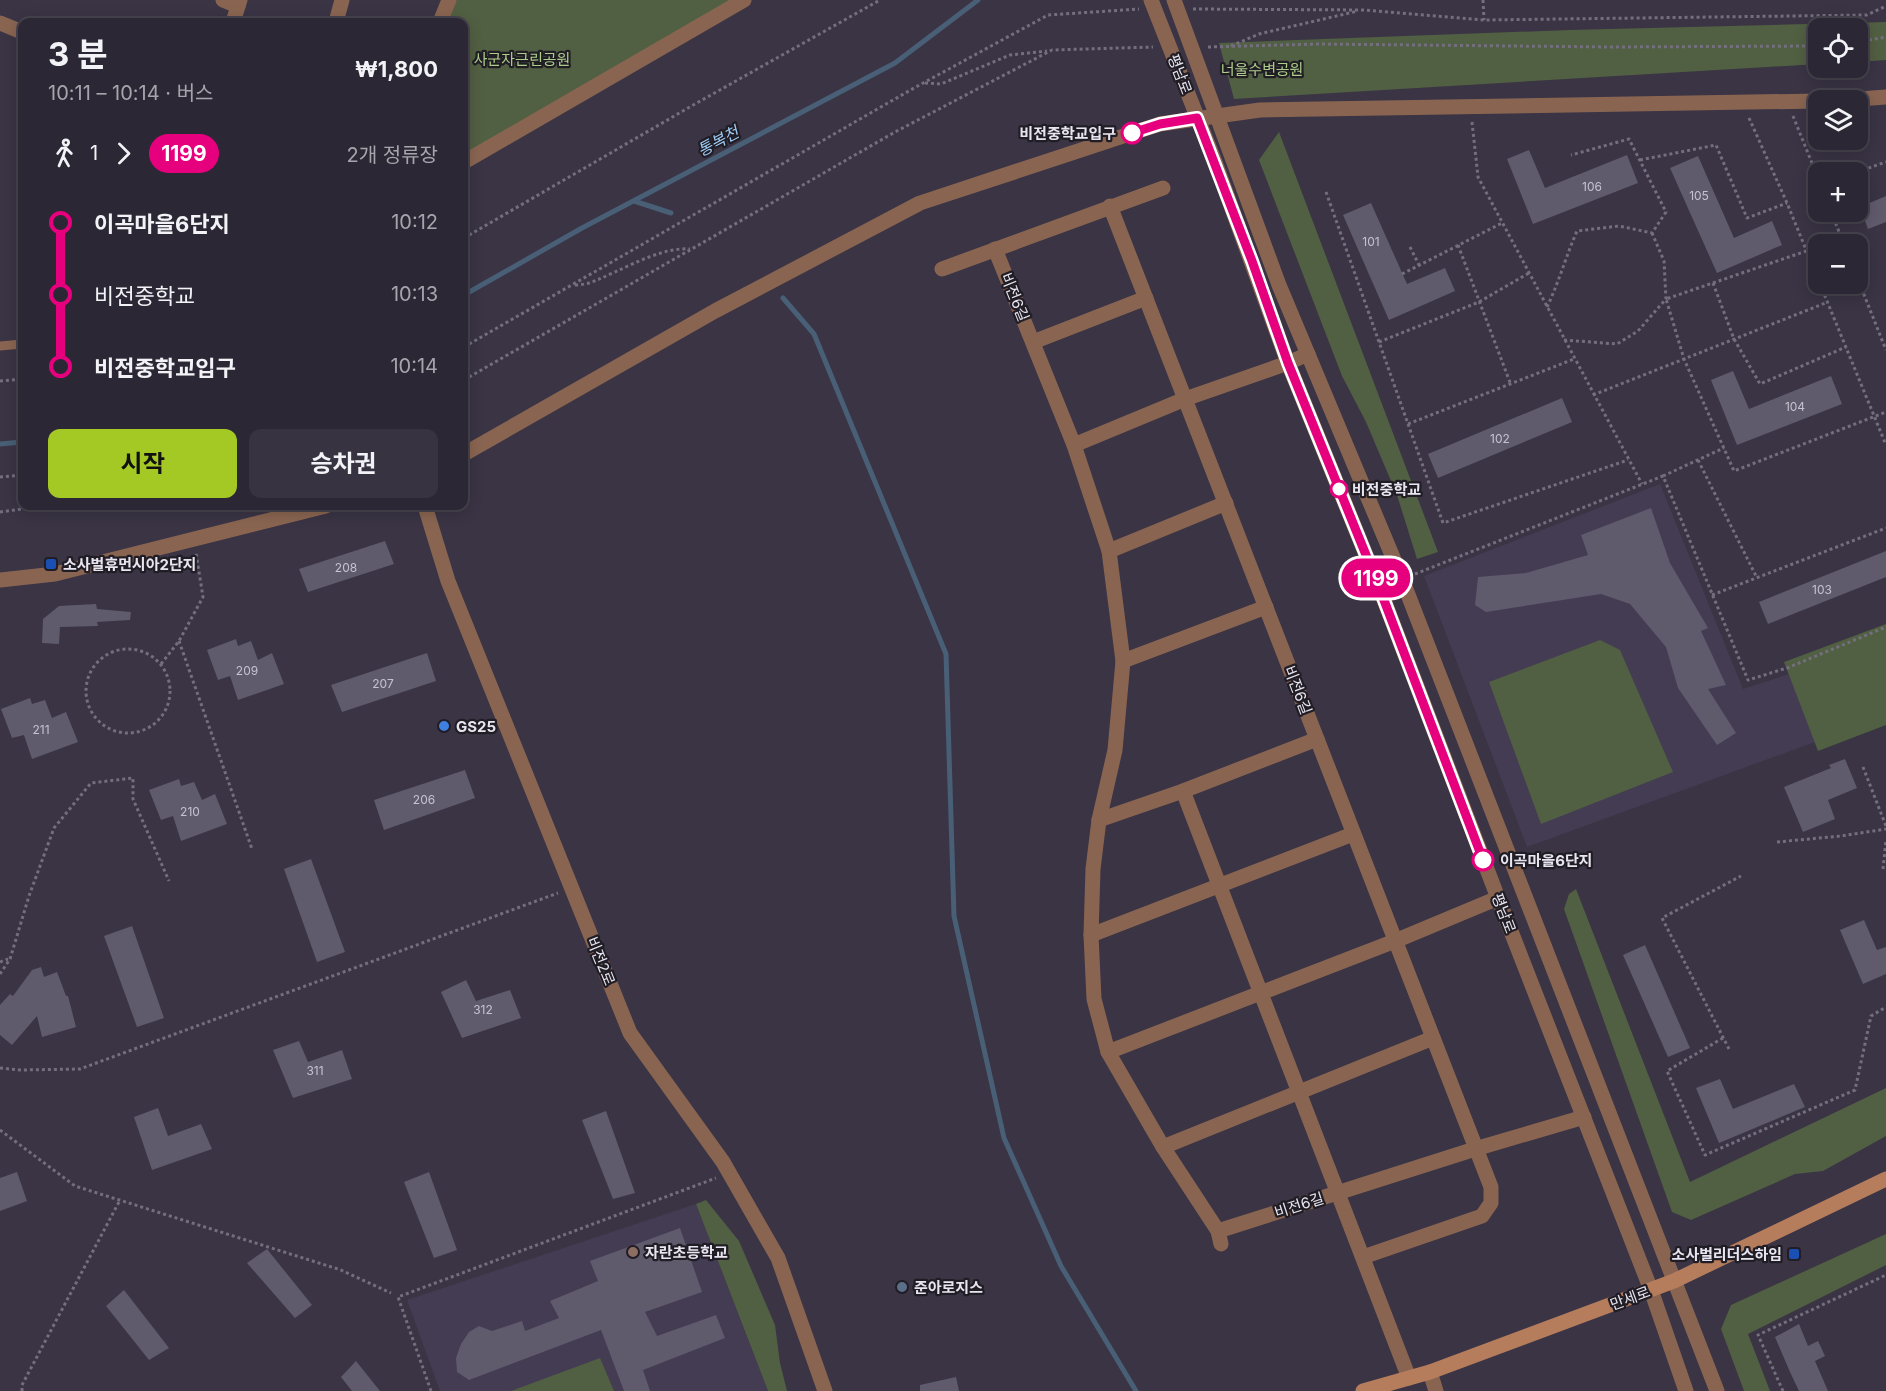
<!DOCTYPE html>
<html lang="ko">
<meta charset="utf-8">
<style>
:root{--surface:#2c2734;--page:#383340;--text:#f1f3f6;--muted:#a6a5ac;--line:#48444f;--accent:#a4c824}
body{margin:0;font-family:Inter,"Noto Sans KR",sans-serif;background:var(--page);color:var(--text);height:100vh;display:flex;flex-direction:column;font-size:22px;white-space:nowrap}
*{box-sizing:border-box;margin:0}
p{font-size:20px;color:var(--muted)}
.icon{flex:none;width:33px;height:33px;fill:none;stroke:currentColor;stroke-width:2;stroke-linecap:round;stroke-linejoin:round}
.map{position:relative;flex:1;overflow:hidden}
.sheet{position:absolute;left:18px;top:18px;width:450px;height:492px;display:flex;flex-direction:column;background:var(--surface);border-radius:12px;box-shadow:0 3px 15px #0003,0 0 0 2px var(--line)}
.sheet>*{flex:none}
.badge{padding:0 12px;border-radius:20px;font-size:21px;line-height:39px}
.buttons{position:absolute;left:1808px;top:18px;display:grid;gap:12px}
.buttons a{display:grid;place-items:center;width:60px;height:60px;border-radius:12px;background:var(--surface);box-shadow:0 3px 15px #0003,0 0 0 2px var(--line);font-size:30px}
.map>.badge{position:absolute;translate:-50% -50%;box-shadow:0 0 0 3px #fff}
.legs{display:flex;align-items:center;gap:9px;height:66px;padding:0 30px;font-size:20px}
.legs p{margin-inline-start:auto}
.overview{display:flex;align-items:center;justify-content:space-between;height:102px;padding:0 30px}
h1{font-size:33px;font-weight:700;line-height:45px}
.primary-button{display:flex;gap:12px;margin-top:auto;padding:12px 30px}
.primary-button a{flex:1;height:69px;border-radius:12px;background:var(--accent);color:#111;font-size:24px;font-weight:700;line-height:69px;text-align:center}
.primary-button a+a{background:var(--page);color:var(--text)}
ul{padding:0 30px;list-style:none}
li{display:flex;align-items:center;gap:21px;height:72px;font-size:22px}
li i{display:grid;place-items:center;width:9px;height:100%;margin:0 8px;background:currentColor}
li i::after{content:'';width:15px;height:15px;margin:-8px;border:4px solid;border-radius:50%;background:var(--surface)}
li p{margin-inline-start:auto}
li:first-child i{background:linear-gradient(#0000 50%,currentColor 0)}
li:last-child i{background:linear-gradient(currentColor 50%,#0000 0)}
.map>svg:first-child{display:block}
</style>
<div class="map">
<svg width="1886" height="1391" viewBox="0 0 1886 1391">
<rect width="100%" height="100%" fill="#3a3445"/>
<g fill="#443c53">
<polygon points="1660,484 1743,689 1789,674 1815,742 1527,847 1424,576"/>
<polygon points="696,1204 768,1391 440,1391 407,1300"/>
</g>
<g fill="#515f42">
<polygon points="449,0 744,0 468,160 464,152 464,22 440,22"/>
<polygon points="1886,22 1886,60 1857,62 1857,28 1818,28 1818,64 1234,99 1219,43 1569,30"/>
<polygon points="1279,132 1438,552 1417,559 1397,495 1366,422 1342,376 1259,160"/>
<polygon points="1886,624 1886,725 1818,751 1784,662"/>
<polygon points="1600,640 1620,650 1673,772 1541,824 1489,682"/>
<polygon points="1576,889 1690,1182 1886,1088 1886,1136 1823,1171 1795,1174 1691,1220 1672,1212 1564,909 1569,894"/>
<polygon points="706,1200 739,1241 775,1325 780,1363 787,1391 768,1391 696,1204"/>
<polygon points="1886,1234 1886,1265 1748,1334 1770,1391 1744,1391 1721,1329 1731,1305"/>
<polygon points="600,1358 614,1391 511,1391"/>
</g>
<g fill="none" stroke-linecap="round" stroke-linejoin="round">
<g stroke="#485f76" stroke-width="5">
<polyline points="634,201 671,213"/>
<polyline points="464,295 582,228 895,63 978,0"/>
<polyline points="783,298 814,334 946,654 954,916 1004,1138 1061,1266 1136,1391"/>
<polyline points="0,444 22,442"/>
</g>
</g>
<g fill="#605a6d">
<polygon points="1529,150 1545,188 1627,155 1638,183 1533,224 1507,159"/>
<polygon points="1698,156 1734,238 1772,221 1782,245 1717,273 1670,168"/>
<polygon points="1886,196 1886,222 1868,229 1860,207"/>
<polygon points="1371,203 1407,284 1445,268 1455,291 1389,320 1343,215"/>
<polygon points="1733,371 1749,409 1831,376 1842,404 1737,445 1711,380"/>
<polygon points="1562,398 1572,422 1438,478 1428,454"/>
<polygon points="1651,508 1670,563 1708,628 1701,631 1726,685 1708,689 1736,733 1717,745 1678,688 1666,647 1630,604 1601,594 1486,612 1475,605 1478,577 1526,573 1588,555 1581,535"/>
<polygon points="385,541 394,564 308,592 299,569"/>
<polygon points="1886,551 1886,577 1768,624 1759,602"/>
<polygon points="96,604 97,609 131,612 130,620 97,622 98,626 60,627 59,644 42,643 43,619 59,606"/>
<polygon points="236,639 238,646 251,641 258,660 272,653 284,684 238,700 230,676 218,680 207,650"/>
<polygon points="427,653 436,681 342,712 331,685"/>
<polygon points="30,698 32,704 45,700 52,718 66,712 78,742 32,759 24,735 12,738 1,709"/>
<polygon points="1845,759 1857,788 1828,800 1835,819 1803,832 1784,787 1831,768 1829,765"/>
<polygon points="465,770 475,798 384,830 374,800"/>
<polygon points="179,779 181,786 194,782 202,800 215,794 227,824 181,841 173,816 161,820 149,790"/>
<polygon points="311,859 345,952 317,962 284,869"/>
<polygon points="1864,920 1877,950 1886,947 1886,974 1863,984 1840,930"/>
<polygon points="132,926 164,1018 137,1027 104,936"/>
<polygon points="1645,945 1690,1048 1668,1057 1623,955"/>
<polygon points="41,967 44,977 57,972 66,996 68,996 76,1027 42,1037 37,1016 12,1045 0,1035 0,1005 10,994 13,996 32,970"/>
<polygon points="466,980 476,1001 510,990 521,1018 462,1038 441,992"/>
<polygon points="299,1041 308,1062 342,1050 352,1079 293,1098 273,1050"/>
<polygon points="1720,1079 1733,1109 1794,1084 1805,1107 1719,1143 1696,1088"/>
<polygon points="158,1108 168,1136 201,1124 212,1149 152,1170 134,1117"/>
<polygon points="606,1111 635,1193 613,1199 582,1120"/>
<polygon points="17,1172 27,1201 0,1211 0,1178"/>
<polygon points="429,1172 457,1250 434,1258 404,1182"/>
<polygon points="680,1228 702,1292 645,1312 657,1336 716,1315 725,1338 643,1370 650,1391 624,1391 601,1330 469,1380 457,1372 456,1358 461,1344 469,1332 479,1326 492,1331 522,1321 525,1331 559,1318 550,1301 598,1281 590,1261"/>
<polygon points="267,1249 312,1305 295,1318 247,1263"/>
<polygon points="124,1290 169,1348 149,1360 106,1306"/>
<polygon points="1799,1324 1808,1346 1818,1341 1825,1356 1815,1361 1828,1391 1799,1391 1790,1372 1775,1337"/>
<polygon points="356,1361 380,1391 352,1391 341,1377"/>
<polygon points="956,1377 959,1391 920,1391 920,1385"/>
</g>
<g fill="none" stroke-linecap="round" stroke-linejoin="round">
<g stroke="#746f7e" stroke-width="3" stroke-dasharray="3 3" stroke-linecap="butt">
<polyline points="1483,0 1484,20"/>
<polyline points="1193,9 1365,10 1484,20 1867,15 1886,6"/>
<polyline points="1857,42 1886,37"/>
<polyline points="1231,46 1259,34 1358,11"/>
<polyline points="1208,47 1318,44 1611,47 1818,46"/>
<polyline points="925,83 941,84 1010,55 1047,51"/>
<polyline points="1793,116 1818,178"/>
<polyline points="1749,118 1787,203 1818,279"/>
<polyline points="1472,122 1478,177 1642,484"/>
<polyline points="1640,160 1716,145 1747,218 1787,203"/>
<polyline points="1857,172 1886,162"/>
<polyline points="1326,192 1443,523 1628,460"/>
<polyline points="1831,212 1844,244"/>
<polyline points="464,238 695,104 880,0"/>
<polyline points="1823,244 1841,237"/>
<polyline points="1458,245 1511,385"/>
<polyline points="1410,247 1419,265"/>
<polyline points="1818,247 1666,299 1684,359 1734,471 1886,412"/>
<polyline points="1402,274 1502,223"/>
<polyline points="1857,277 1886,350"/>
<polyline points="1713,283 1734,339 1760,384 1846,347"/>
<polyline points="1820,284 1886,445"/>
<path d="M575 285C590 285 601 278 615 272 637 262 666 247 690 249"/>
<path d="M1547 307C1559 282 1566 256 1577 231L1619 226 1652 233 1666 212 1629 139 1571 155"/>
<polyline points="1564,340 1617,344 1638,331 1666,299 1664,261 1652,233"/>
<polyline points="1379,342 1479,302 1529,273"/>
<polyline points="464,347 914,88 1048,15 1139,9"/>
<polyline points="464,380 895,132 1052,50 1153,47"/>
<polyline points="0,381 22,379"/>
<polyline points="1593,395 1828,302"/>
<polyline points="1408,424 1574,359"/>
<polyline points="1698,460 1757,578"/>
<polyline points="1663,476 1724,448"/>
<polyline points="0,477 22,475"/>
<polyline points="0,512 44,506"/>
<polyline points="1415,574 1663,476 1748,680 1787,668 1886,627"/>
<polyline points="1712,595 1886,528"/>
<polyline points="179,641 252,849"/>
<circle cx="128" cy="691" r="42"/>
<polyline points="161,664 179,641 203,597 196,553"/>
<polyline points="1863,767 1886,826"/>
<polyline points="1777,842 1841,836 1886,829"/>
<polyline points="1883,869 1886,840"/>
<polyline points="0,962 8,959"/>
<polyline points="0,974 10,959 29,896 54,828 91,783 133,778 133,799 169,881"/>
<polyline points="1723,1038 1667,1071 1705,1155 1855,1090 1871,1016 1886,1007"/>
<polyline points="1729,1049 1662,918 1741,876"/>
<polyline points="0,1068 20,1070 80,1069 558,893"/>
<polyline points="0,1130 75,1186 341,1270 391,1293"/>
<polyline points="22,1391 22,1385 120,1200"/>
<polyline points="431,1391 398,1297 716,1178"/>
<polyline points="1783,1391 1758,1335 1886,1275"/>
</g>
<polyline stroke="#896551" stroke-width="9" points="0,346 22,344"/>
<g stroke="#896551" stroke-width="15">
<polyline points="223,0 238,6"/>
<polyline points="233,22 240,0"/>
<polyline points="440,22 449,0"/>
<polyline points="0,23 22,32"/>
<polyline points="464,162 744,0"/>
<polyline points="1110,206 1491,1187 1491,1203 1482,1216 1363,1257"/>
<polyline points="995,249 1074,445 1109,551 1123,661 1115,750 1099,820 1093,869 1091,935 1094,999 1108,1052 1163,1147 1218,1231 1221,1244"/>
<polyline points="942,269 1163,188"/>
<polyline points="1033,342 1146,298"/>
<polyline points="1074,445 1185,399 1288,363 1308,354"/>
<polyline points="1109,551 1226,503"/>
<polyline points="1123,661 1266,607"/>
<polyline points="1183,791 1409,1378"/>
<polyline points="1099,820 1183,791 1317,739"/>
<polyline points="1091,935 1353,834"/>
<polyline points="1108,1052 1395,941 1498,898"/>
<polyline points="1163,1147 1433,1038"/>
<polyline points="1218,1231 1475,1149 1584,1117"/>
<polyline points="1430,1372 1436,1391"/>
</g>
<g stroke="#896551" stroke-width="15">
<polyline points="1151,0 1215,162 1288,363 1379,587 1498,898 1651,1290 1686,1391"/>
<polyline points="1174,0 1279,285 1402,579 1717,1391"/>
<polyline points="336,22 342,0"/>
<polyline points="1846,100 1886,97"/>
<polyline points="464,454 715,311 920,203 1160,124 1260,110 1818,101"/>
<polyline points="425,506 448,581 630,1033 723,1162 778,1258 825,1391"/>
<polyline points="0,580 55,574 326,506"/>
</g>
<polyline stroke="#b67d5d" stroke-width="15" points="1363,1391 1430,1372 1674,1281 1886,1179"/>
</g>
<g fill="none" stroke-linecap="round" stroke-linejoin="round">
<g stroke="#fff" stroke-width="14">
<polyline id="line-1" points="1132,133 1160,124 1197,118 1252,261 1288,363 1379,587 1483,860"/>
</g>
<use href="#line-1" stroke="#e6007e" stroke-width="9"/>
</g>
<g fill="#fff" stroke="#e6007e" stroke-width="3">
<circle cx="1132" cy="133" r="10"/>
<circle cx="1339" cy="489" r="8"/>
<circle cx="1483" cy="860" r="10"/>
</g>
<g fill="#1a4fb4" stroke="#201d25" stroke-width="2">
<rect x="45" y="558" width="12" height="12" rx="3"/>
<rect x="1788" y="1248" width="12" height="12" rx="3"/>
</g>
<circle fill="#3f7fe0" stroke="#201d25" stroke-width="2" cx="444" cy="726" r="6"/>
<circle fill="#8d6e63" stroke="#201d25" stroke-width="2" cx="633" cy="1252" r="6"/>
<circle fill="#5c6f8a" stroke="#201d25" stroke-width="2" cx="902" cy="1287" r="6"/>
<g text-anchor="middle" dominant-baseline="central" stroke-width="4.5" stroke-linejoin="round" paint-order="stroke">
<g font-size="12" fill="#c6c2cf">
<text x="1592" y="186">106</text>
<text x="1699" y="195">105</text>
<text x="1371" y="241">101</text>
<text x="1795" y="406">104</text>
<text x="1500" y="438">102</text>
<text x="346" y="567">208</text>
<text x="1822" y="589">103</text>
<text x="247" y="670">209</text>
<text x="383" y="683">207</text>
<text x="41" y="729">211</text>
<text x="424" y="799">206</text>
<text x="190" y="811">210</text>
<text x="483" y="1009">312</text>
<text x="315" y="1070">311</text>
</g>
<g font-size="15" fill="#accc8a" stroke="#201d25">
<text x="522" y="59">사군자근린공원</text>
<text x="1262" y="69">너울수변공원</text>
</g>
<g font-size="15" fill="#e8e5f0" stroke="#201d25">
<text transform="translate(1180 74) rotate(69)">평남로</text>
<text transform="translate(1015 297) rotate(68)">비전6길</text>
<text transform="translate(1298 690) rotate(69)">비전6길</text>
<text transform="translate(1504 913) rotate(69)">평남로</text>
<text transform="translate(601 961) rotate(68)">비전2로</text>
<text transform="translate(1299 1205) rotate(-18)">비전6길</text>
<text transform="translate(1630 1298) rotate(-20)">만세로</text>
</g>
<g font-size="15" font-weight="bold" fill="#e8e5f0" stroke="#201d25" text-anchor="start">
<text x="1116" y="133" text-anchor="end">비전중학교입구</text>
<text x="1352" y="489">비전중학교</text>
<text x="1500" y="860">이곡마을6단지</text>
</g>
<g font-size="15" font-weight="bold" fill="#e8e5f0" stroke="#201d25" text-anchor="start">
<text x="63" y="564">소사벌휴먼시아2단지</text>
<text x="456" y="726">GS25</text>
<text x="645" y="1252">자란초등학교</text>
<text x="1782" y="1254" text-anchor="end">소사벌리더스하임</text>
<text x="914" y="1287">준아로지스</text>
</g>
<g font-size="16" font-style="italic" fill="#a0cdf7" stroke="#201d25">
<text transform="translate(718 141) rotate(-28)">통복천</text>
</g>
</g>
</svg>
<div class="buttons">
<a><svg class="icon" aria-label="locate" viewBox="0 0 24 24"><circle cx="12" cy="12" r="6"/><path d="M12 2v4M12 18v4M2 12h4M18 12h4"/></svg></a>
<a><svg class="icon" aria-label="layers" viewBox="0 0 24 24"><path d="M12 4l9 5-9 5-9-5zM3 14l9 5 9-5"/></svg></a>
<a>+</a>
<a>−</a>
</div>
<b class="badge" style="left:1376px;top:578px;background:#e6007e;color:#fff">1199</b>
<section class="sheet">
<div class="overview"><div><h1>3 분</h1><p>10:11 – 10:14 · 버스</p></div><b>₩1,800</b></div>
<div class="legs"><svg class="icon" aria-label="walk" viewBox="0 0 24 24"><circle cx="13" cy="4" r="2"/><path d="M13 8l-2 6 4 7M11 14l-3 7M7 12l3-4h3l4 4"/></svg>1<svg class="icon" aria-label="forward" viewBox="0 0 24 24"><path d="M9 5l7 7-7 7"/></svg><b class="badge" style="background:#e6007e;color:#fff">1199</b><p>2개 정류장</p></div>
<ul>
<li><i style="color:#e6007e"></i><b>이곡마을6단지</b><p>10:12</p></li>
<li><i style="color:#e6007e"></i><span>비전중학교</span><p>10:13</p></li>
<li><i style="color:#e6007e"></i><b>비전중학교입구</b><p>10:14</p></li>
</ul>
<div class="primary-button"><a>시작</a><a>승차권</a></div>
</section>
</div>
